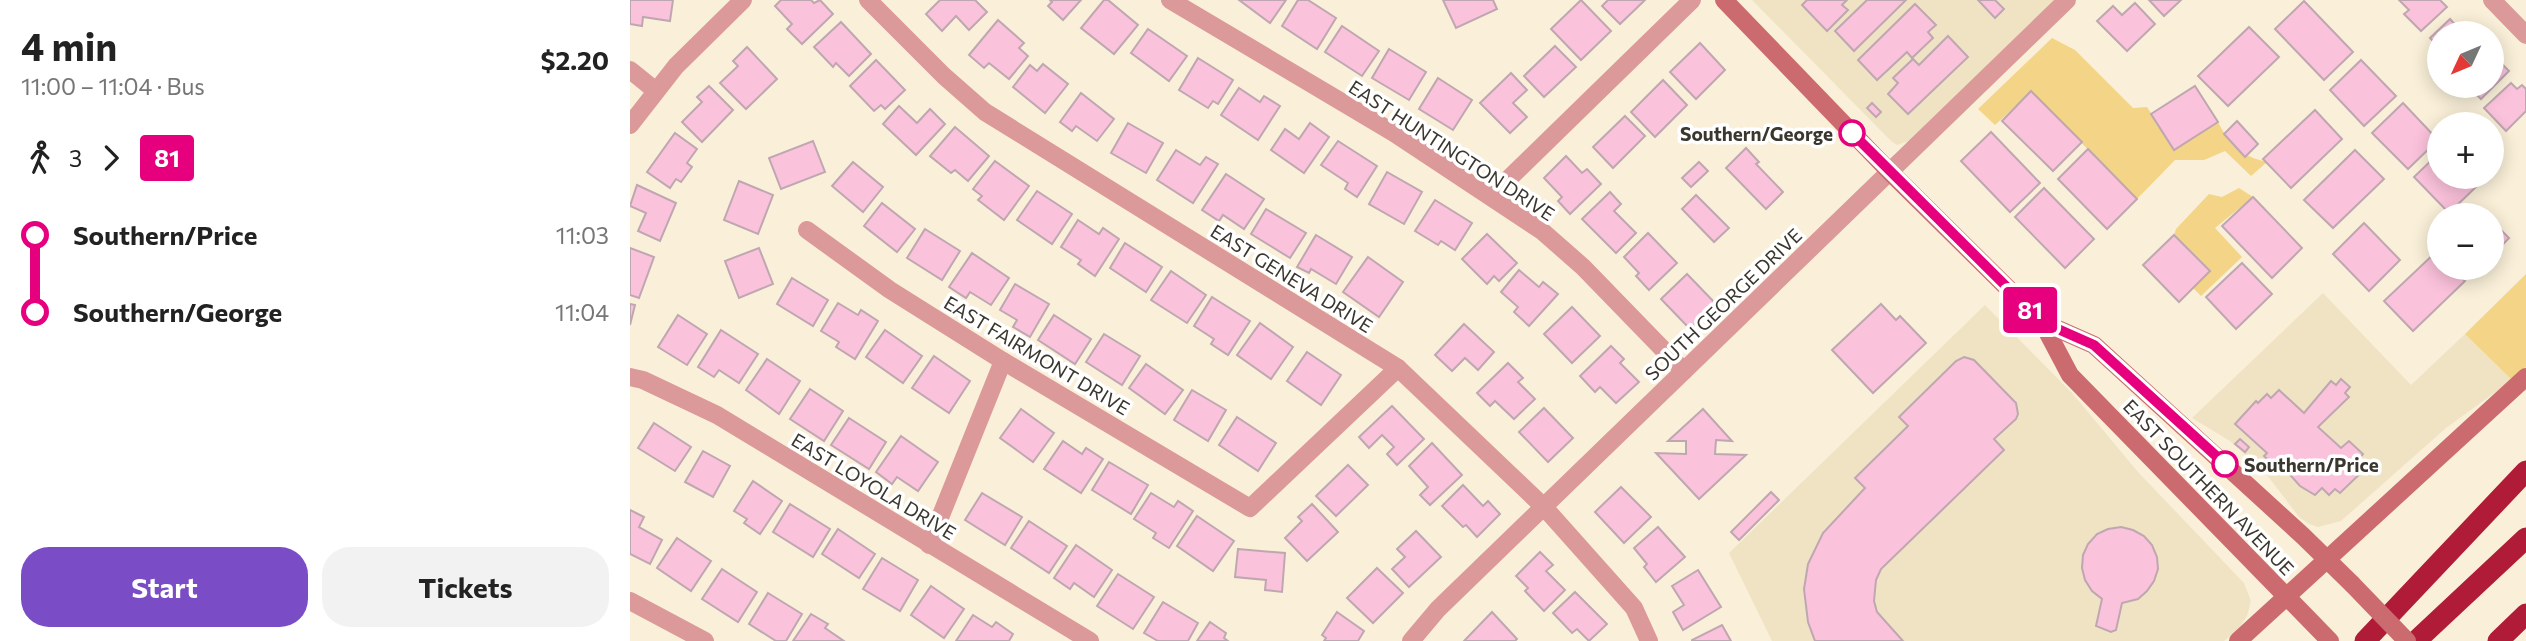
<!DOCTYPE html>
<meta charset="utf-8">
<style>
:root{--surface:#fff;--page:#f2f2f2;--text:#222;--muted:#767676;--accent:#7a4dc6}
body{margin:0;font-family:Commissioner,sans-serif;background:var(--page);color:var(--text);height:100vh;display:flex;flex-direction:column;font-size:26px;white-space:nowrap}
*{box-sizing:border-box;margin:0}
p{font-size:23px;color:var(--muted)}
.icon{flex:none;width:38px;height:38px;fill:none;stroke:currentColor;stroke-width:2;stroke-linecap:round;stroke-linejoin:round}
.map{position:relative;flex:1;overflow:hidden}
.panel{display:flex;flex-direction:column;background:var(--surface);width:630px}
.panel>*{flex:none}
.badge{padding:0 14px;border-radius:5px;font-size:24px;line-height:46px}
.needle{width:46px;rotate:226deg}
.fabs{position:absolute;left:1797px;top:21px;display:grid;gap:14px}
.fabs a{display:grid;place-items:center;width:77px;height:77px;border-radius:50%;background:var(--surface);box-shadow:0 4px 18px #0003;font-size:35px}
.map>.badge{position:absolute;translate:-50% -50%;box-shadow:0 0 0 4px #fff}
.legs{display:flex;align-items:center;gap:10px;height:77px;padding:0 21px;font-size:23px}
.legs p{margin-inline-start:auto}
.summary{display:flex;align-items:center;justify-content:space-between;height:119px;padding:0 21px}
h1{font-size:38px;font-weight:700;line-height:52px}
.cta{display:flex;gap:14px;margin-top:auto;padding:14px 21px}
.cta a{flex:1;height:80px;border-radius:28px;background:var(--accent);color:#fff;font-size:28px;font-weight:700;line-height:80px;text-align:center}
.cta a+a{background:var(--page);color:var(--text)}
ul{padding:0 21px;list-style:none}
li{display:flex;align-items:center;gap:24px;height:77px;font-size:26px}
li i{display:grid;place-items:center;width:10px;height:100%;margin:0 9px;background:currentColor}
li i::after{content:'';width:18px;height:18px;margin:-9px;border:5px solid;border-radius:50%;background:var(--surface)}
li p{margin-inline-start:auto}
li:first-child i{background:linear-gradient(#0000 50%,currentColor 0)}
li:last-child i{background:linear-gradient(currentColor 50%,#0000 0)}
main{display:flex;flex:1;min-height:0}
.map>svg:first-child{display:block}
</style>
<main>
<section class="panel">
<div class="summary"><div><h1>4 min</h1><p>11:00 – 11:04 · Bus</p></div><b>$2.20</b></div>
<div class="legs"><svg class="icon" aria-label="walk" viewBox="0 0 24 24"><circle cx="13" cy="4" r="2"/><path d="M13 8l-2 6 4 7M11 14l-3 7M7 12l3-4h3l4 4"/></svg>3<svg class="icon" aria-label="forward" viewBox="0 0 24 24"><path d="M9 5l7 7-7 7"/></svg><b class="badge" style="background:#e6007e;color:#fff">81</b></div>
<ul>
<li><i style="color:#e6007e"></i><b>Southern/Price</b><p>11:03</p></li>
<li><i style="color:#e6007e"></i><b>Southern/George</b><p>11:04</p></li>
</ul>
<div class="cta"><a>Start</a><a>Tickets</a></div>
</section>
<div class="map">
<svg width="1896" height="641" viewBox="0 0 1896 641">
<rect width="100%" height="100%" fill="#faf0d9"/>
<g fill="#efe3c4">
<polygon points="1122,0 1424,0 1425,1 1281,140 1267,145 1261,141"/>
<polygon points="1693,293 1781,385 1835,334 1882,380 1816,428 1711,521 1688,527 1679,524 1669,517 1637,475 1600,441 1562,418"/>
<polygon points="1355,305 1443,394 1508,472 1614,583 1621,601 1617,616 1609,628 1594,641 1142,641 1099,553"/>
</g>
<g fill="#f4d486">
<path d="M1422 38 1445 50 1503 108 1517 107 1544 149 1588 122C1600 146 1611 156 1637 162L1621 176 1595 151 1574 160H1545L1507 199 1401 92 1365 125 1348 109Z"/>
<polygon points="1609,188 1623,197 1585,228 1612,257 1571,296 1563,288 1580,271 1544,235 1546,229 1579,194 1592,197"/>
<polygon points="1896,274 1896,367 1882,380 1835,334"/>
</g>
<g fill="#fbc2db" stroke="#bfa7b1" stroke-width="2">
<polygon points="0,0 43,0 40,21 13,17 12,26 0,24"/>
<polygon points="151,0 181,0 184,3 190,0 203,14 172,44 157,29 162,24 145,6"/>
<polygon points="310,0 345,0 357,12 339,30 326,16 312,31 296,14"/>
<polygon points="420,0 451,0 433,20 418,6 422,2"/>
<polygon points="474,0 478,0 508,25 484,54 451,28"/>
<polygon points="609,0 656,0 640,23"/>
<polygon points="668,0 678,0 706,18 687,49 652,26"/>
<polygon points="813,0 863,0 867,9 826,28"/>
<polygon points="951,0 981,31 951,60 921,29"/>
<polygon points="978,0 1015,0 990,24 972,6"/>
<polygon points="1177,0 1217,0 1212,5 1218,10 1197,31 1172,5"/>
<polygon points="1237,0 1276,0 1224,51 1205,31"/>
<polygon points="1348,0 1365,0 1374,9 1365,18"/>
<polygon points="1519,0 1551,0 1534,16"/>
<polygon points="1769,0 1810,0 1817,7 1791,31 1774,14 1779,10"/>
<polygon points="1674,1 1723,52 1694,80 1645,29"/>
<polygon points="1505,3 1525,24 1497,51 1467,21 1483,6 1492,15"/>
<polygon points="1285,4 1306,25 1298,32 1303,38 1282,58 1277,52 1247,80 1228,60"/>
<polygon points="1820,19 1828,28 1833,24 1842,33 1810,33 1810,48 1800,38"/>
<polygon points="368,20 394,43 389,48 398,56 379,79 359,63 354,68 339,55"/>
<polygon points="211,22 241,54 219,76 206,63 203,67 184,47"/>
<polygon points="712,26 749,51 732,76 695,52"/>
<polygon points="1619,27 1649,57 1598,106 1568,76"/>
<polygon points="518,29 557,56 539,81 501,53"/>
<polygon points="1318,36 1338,57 1278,114 1258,94 1268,83 1263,78 1283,59 1289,65"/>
<polygon points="1070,43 1095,70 1066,99 1040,72"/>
<polygon points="925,46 946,67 914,97 894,76"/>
<polygon points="117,47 147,79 116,109 90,83 108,66 103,61"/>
<polygon points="759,49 796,72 779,100 742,78"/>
<polygon points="1862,54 1879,71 1851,99 1838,86 1862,86"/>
<polygon points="568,58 603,80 588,104 583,101 578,108 549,90"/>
<polygon points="246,60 275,90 255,109 251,105 244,111 220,86"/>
<polygon points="1731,60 1766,96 1734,126 1700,90"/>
<polygon points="413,64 438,84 415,113 383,87 400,65 407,71"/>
<polygon points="881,73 897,90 883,103 897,117 880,133 850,103"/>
<polygon points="808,78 842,100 823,130 789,109"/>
<polygon points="1033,80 1057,105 1025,137 1001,112"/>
<polygon points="1881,83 1887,89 1892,85 1896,89 1896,111 1876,131 1854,108"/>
<polygon points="79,86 103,110 72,142 52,122 72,102 67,97"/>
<polygon points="1565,86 1588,122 1544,150 1521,114"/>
<polygon points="609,88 630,102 634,96 650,106 628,140 591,115"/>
<polygon points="1401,91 1452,142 1423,171 1372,121"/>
<polygon points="451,93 484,119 467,141 446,126 442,131 430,122"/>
<polygon points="1242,103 1251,112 1246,117 1237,108"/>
<polygon points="1773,103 1808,140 1778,169 1742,133"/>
<polygon points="269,106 287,123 300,109 315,124 286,155 253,124"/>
<polygon points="1685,110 1712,139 1661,188 1633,159"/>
<polygon points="995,116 1015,136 983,168 963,147"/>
<polygon points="1607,121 1628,144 1615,157 1594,134"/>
<polygon points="498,123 533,143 516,173 481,153"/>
<polygon points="680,123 699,137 674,173 641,150 655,129 669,139"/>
<polygon points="325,127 359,156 338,181 325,170 321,173 300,156"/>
<polygon points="1361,132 1410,183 1380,212 1331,161"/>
<polygon points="45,133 67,149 57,163 62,167 51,182 46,179 40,188 17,172"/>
<polygon points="183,141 195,172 151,189 139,158"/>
<polygon points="708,141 747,166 727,197 715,189 718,183 691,165"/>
<polygon points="1116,148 1129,162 1126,164 1153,192 1136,209 1096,168"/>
<polygon points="1458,149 1507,199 1477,229 1428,179"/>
<polygon points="546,150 570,165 576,157 588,164 563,203 527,180"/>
<polygon points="1725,150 1754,179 1703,228 1674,200"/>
<polygon points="1810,152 1810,177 1844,177 1850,183 1819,213 1784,177"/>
<polygon points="936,156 952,173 957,169 971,184 940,214 928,201 932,197 914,178"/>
<polygon points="365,161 399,186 374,220 348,200 352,196 343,189"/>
<polygon points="223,162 253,187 233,212 202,186"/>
<polygon points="1069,162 1078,171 1061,187 1052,178"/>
<polygon points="757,172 792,192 774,224 739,204"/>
<polygon points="596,174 634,199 614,229 593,215 589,221 572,210"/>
<polygon points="109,181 143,195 128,234 94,220"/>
<polygon points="7,185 46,203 30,241 8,231 16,213 0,206"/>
<polygon points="1414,188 1464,239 1435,268 1385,217"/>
<polygon points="407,191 442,214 422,244 387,220"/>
<polygon points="980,192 991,204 984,211 1006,233 986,253 952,219"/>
<polygon points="1066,195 1099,228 1084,242 1052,209"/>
<polygon points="1623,197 1672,248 1642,278 1592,226"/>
<polygon points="805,200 842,223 825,250 811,241 808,245 785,231"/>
<polygon points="252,203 285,229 267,252 234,226"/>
<polygon points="636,209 676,233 660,258 621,234"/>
<polygon points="448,220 469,234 473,228 489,239 465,276 448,264 451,260 431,247"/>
<polygon points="1862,221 1879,238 1862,256"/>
<polygon points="1734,223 1770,260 1739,291 1703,254"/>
<polygon points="295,229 330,251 312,280 277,258"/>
<polygon points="1018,233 1047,263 1019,290 1006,276 1009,273 994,257"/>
<polygon points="857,234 887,263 869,281 864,276 857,284 832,259"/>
<polygon points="686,235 722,257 706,284 681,269 679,273 667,267"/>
<polygon points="1544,235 1580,271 1549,302 1513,265"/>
<polygon points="495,243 532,267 516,292 480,268"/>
<polygon points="0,248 24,257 9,298 0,295"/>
<polygon points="129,248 143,284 109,298 95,261"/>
<polygon points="1807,251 1810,254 1810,268 1822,268 1835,281 1783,331 1754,301"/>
<polygon points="342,253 379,278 361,305 340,292 336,298 319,287"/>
<polygon points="738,257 773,282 749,317 713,292"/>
<polygon points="1612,263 1642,294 1606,329 1576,297"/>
<polygon points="1835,268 1850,268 1843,276"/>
<polygon points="889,270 909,287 913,282 928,294 899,326 884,312 888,307 871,292"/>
<polygon points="541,271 576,295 557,323 521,300"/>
<polygon points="1057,274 1086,304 1060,329 1031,299"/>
<polygon points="162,278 198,300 183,326 147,304"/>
<polygon points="385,284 419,304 400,337 383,327 387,320 370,310"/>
<polygon points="582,297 620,321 598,355 581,344 584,339 564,326"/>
<polygon points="208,303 228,315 231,310 248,321 225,359 206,347 209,342 191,331"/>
<polygon points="0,304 5,305 0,325"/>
<polygon points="1251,304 1266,320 1270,316 1296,343 1243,393 1202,350"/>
<polygon points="942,307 970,336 942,363 914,334"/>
<polygon points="48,315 77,334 57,365 28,347"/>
<polygon points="424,315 461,339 445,364 408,340"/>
<polygon points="630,323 663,347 641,379 607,355"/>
<polygon points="834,324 864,352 848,370 835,358 822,371 805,355"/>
<polygon points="91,330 128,354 109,383 89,370 84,377 68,367"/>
<polygon points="255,330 292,356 273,383 236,357"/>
<polygon points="474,334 510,356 492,385 456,362"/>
<polygon points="981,346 994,359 990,363 1009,382 986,403 970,387 965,392 950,376"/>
<polygon points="677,352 711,375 691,405 657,381"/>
<polygon points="304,356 340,381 319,413 282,388"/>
<polygon points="1334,357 1344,360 1386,403 1388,414 1386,419 1364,439 1374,450 1251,569 1246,580 1244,601 1247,612 1273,641 1185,641 1178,622 1174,589 1178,564 1193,533 1235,488 1225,478 1278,426 1269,417 1326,361"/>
<polygon points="137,359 170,381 149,414 116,390"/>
<polygon points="878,363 893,378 888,382 905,399 884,419 865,401 860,406 847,393"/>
<polygon points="516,364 553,390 535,414 499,388"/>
<polygon points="1711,379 1720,387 1715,393 1719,397 1688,427 1711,448 1719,441 1733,454 1729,459 1737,467 1710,493 1705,489 1699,495 1692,488 1685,495 1670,486 1653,467 1650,471 1634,456 1637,453 1605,424 1626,401 1628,403 1637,394 1641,398 1649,390 1674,413 1701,381 1706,385"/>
<polygon points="180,389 213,411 194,441 160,419"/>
<polygon points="562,390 596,410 578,441 544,420"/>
<polygon points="762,406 794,439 767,465 757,454 764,447 752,435 739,448 729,437"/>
<polygon points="914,408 943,438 918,462 889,432"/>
<polygon points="391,409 424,433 403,462 370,438"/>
<polygon points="1073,409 1102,441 1086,440 1085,454 1116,455 1069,499 1026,453 1056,454 1056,441 1038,441"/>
<polygon points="607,417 646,443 628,471 589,445"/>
<polygon points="219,418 256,442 239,469 201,445"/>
<polygon points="24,423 61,447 45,471 8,448"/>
<polygon points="271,436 308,462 288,491 267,477 262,484 246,472"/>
<polygon points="1610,439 1619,447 1615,452 1605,444"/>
<polygon points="433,441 452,454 456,448 473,459 451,493 414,469"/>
<polygon points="802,443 832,475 800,505 790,495 798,487 779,466"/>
<polygon points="73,451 100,466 83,497 55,482"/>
<polygon points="479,462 518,485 501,514 462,490"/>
<polygon points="718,465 738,485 706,516 686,496"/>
<polygon points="123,481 152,501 130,534 114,523 117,519 104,511"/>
<polygon points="833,485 853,506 858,501 870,514 847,537 836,525 833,527 812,506"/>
<polygon points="991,487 1021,517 994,543 965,512"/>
<polygon points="1141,492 1149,500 1109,540 1101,532"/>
<polygon points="352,493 392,517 375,545 335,520"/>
<polygon points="521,493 544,507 548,501 563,511 539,548 523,538 526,533 504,519"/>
<polygon points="160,504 200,529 183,557 143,532"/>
<polygon points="682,504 708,532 677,561 655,538 672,521 668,517"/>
<polygon points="0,510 14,517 9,527 32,540 20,564 0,554"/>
<polygon points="567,516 604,541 583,571 547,546"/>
<polygon points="399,521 437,546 419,573 381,548"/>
<polygon points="1028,527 1055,557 1026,582 1014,567 1017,564 1004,548"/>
<polygon points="1491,527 1503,530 1514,536 1522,545 1527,557 1528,569 1524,581 1517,591 1508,599 1492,603 1486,630 1481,632 1466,626 1472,599 1462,591 1455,580 1452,568 1453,555 1458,544 1467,534 1478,529"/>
<polygon points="208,529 245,554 229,578 192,554"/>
<polygon points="786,531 811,557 779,587 762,569 775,557 767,549"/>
<polygon points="47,538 81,561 61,591 27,568"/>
<polygon points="446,545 482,570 464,597 444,583 440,589 424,578"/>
<polygon points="608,549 655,553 652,592 635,590 636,580 605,577"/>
<polygon points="910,552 923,565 916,571 935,590 914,611 895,591 898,588 886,576"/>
<polygon points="252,558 288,580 270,611 233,589"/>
<polygon points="747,568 773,593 743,623 717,598"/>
<polygon points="92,569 127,592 108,622 72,599"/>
<polygon points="1068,570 1091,607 1053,630 1043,612 1054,605 1042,586"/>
<polygon points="488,574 524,597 503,629 467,606"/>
<polygon points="301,586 334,609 314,638 281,615"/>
<polygon points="945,592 977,624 959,641 947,629 942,633 923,613"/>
<polygon points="138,593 172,614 156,641 146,641 119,624"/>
<polygon points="533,602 568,623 558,641 528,641 514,633"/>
<polygon points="707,612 734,631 728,641 694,641 696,638 692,635"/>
<polygon points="862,612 887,639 885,641 834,641"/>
<polygon points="181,614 198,624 195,628 214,641 163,641"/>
<polygon points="343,615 362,627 366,622 383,634 379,641 326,641"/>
<polygon points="580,622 596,633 594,638 598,641 567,641"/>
<polygon points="1092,625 1101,641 1062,641 1062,640"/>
</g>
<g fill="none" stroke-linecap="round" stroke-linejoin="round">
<g stroke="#dc9999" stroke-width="18">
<polyline points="238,0 314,76 355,112 768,368 914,507 1004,608 1019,641"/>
<polyline points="540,0 764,133 912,231 953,267 1054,371"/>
<polyline points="1862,0 1896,35"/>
<polyline points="0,70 26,91"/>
<polyline points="0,125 46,66 113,0"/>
<polyline points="861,196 1062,0"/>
<polyline points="177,230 260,290 373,361 620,508 768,368"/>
<polyline points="0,377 13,380 87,415 460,641"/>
<polyline points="299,545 373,361"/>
<polyline points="0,601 75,641"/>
<polyline points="781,641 808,609 1437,0"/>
</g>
<g stroke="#cc6b6f" stroke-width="18">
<polyline points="1094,0 1260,172 1412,322 1440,375 1700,641"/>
<polyline points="1412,322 1464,345 1673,536 1722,584"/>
<polyline points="1608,641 1896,377"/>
</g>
<g stroke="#b01b37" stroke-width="21">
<polyline points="1735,641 1896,471"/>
<polyline points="1786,641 1896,538"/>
<polyline points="1868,641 1896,614"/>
</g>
<polyline stroke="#cc6b6f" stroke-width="18" points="1722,584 1777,641"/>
</g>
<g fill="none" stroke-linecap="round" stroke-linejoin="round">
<g stroke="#fff" stroke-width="16">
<polyline id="line-1" points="1222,133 1412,322 1464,345 1595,464"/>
</g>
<use href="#line-1" stroke="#e6007e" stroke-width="10"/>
</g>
<g fill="#fff" stroke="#e6007e" stroke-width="3.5">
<circle cx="1222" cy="133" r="12"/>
<circle cx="1595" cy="464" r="12"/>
</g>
<g text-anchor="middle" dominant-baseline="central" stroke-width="7" stroke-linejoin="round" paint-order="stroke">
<g font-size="19" font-weight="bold" fill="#3a372e" stroke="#fff" text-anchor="end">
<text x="1203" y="133">Southern/George</text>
<text x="1614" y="464" text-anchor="start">Southern/Price</text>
</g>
<g font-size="19" fill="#3a372e" stroke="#fff">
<text transform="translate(822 150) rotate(33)">EAST HUNTINGTON DRIVE</text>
<text transform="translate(662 278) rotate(32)">EAST GENEVA DRIVE</text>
<text transform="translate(1093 304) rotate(-44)">SOUTH GEORGE DRIVE</text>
<text transform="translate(407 355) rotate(31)">EAST FAIRMONT DRIVE</text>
<text transform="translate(244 486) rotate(31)">EAST LOYOLA DRIVE</text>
<text transform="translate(1579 487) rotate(46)">EAST SOUTHERN AVENUE</text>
</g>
</g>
</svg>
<div class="fabs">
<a><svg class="needle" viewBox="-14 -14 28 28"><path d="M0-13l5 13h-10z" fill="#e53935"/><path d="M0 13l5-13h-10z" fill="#767676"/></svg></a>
<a>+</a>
<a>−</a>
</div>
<b class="badge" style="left:1400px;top:310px;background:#e6007e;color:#fff">81</b>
</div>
</main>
